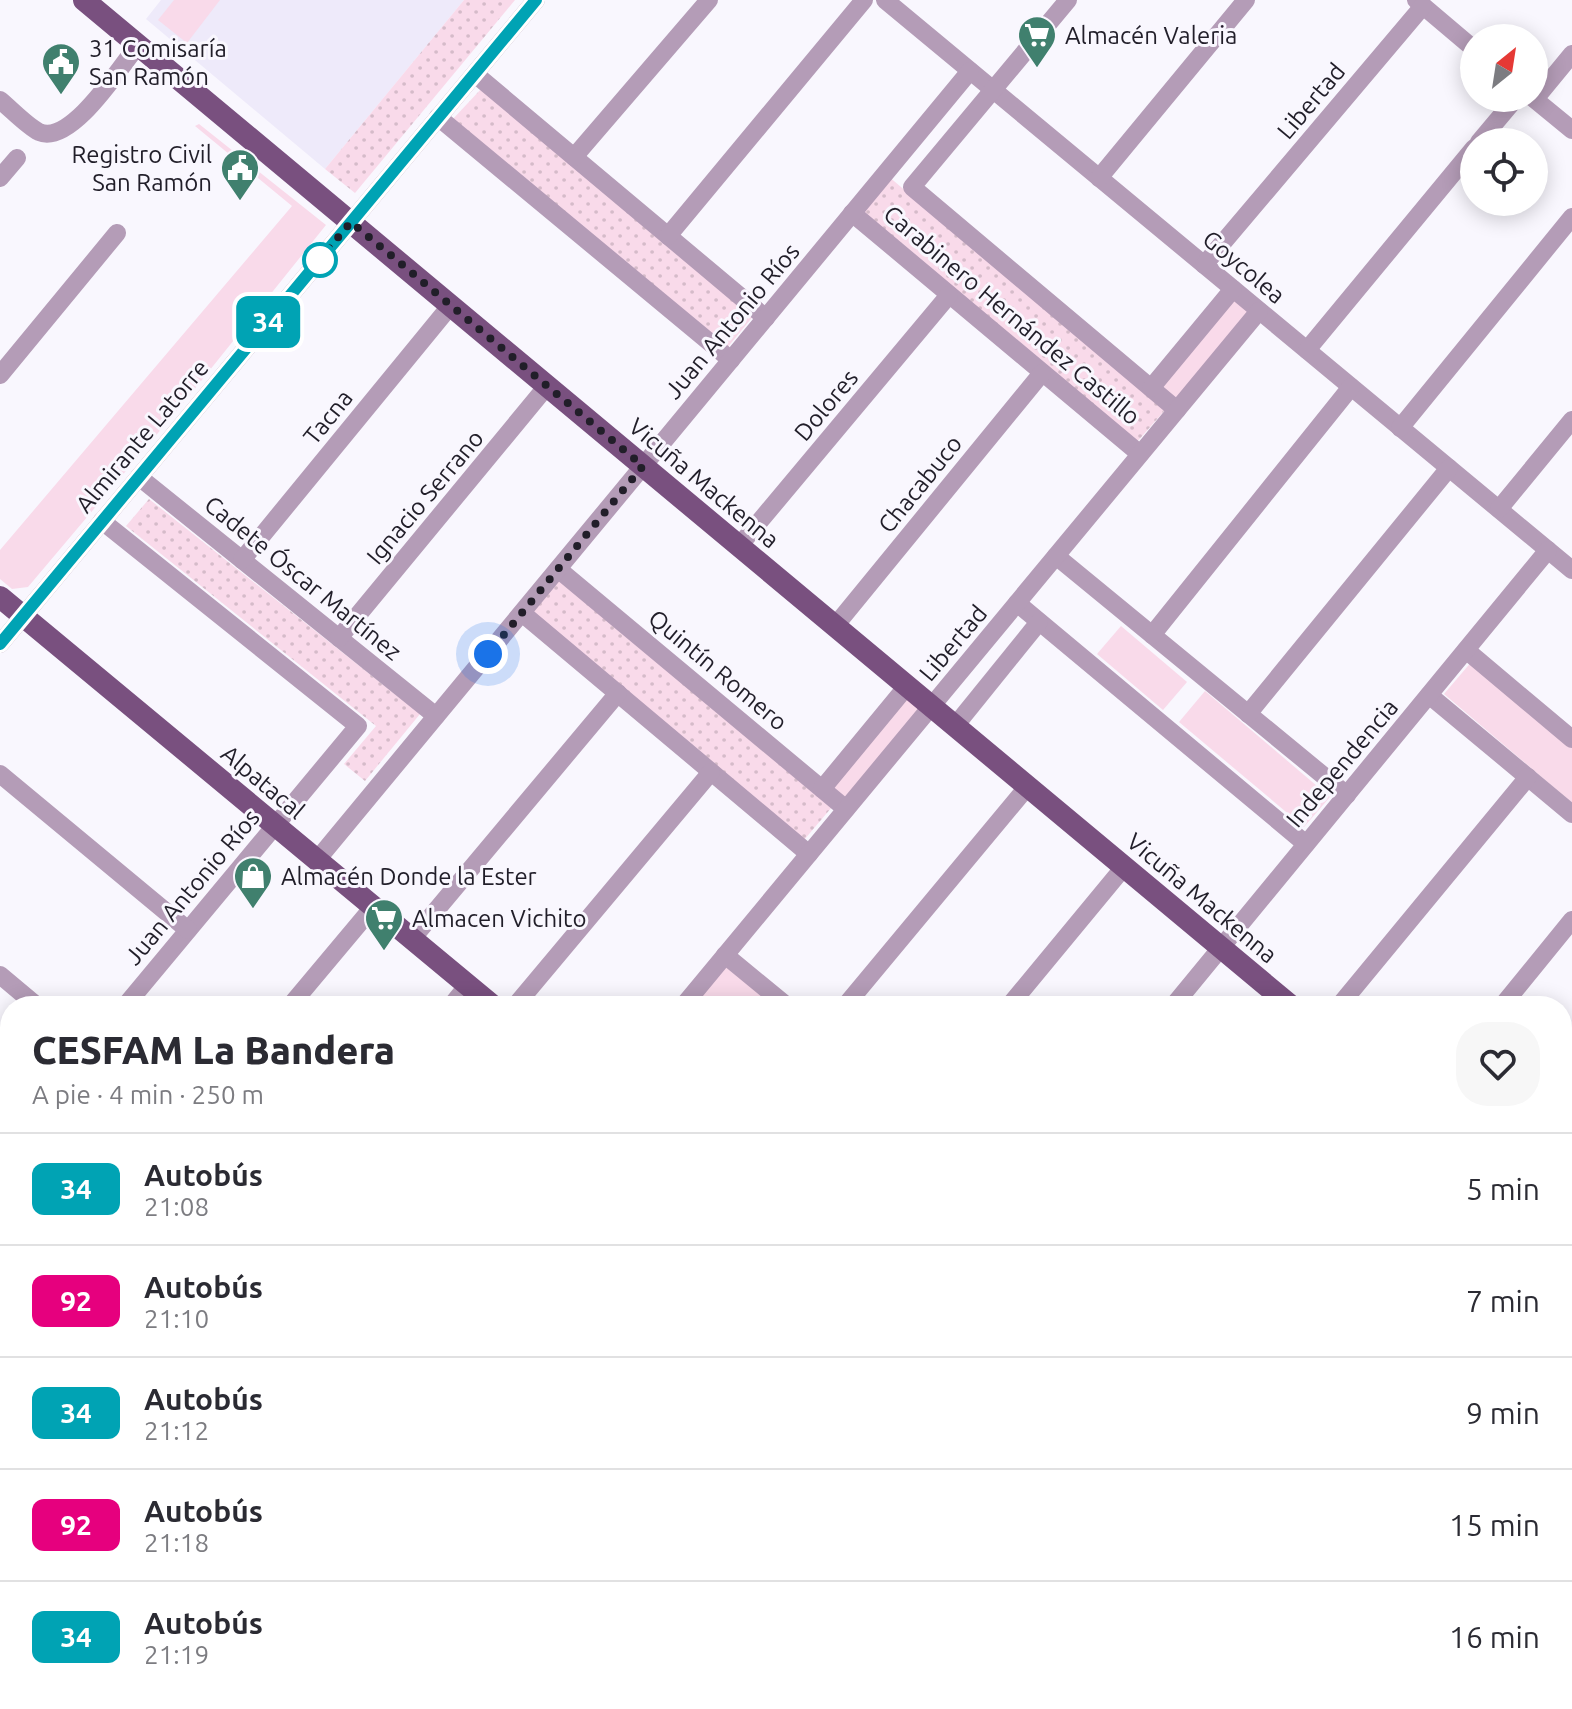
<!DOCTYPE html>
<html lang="es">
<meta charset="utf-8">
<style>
:root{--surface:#fff;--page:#f7f7f7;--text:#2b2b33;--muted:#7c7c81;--line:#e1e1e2}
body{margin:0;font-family:Ubuntu,sans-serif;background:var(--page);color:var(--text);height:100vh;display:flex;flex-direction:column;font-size:30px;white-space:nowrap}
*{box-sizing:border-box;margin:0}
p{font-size:26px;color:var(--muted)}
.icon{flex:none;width:44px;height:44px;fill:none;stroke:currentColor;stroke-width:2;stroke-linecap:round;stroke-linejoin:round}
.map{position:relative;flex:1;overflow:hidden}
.sheet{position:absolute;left:0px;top:996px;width:1572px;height:714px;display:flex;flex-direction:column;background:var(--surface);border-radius:32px 32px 0 0;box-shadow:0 4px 20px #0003}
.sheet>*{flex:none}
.badge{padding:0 16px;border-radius:12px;font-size:28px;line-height:52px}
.needle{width:52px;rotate:30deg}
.controls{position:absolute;left:1460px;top:24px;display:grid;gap:16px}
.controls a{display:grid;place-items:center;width:88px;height:88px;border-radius:50%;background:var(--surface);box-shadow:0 4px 20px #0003;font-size:40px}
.you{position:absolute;width:40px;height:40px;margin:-20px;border:6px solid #fff;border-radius:50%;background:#1a73e8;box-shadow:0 0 0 12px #1a73e833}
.map>.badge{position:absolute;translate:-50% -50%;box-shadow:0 0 0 4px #fff}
.round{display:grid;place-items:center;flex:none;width:84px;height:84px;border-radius:32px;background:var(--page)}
.headline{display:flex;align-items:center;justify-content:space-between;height:136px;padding:0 32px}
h1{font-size:38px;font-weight:800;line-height:60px}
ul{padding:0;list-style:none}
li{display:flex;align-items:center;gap:24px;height:112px;padding:0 32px;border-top:2px solid var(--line)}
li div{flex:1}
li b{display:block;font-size:30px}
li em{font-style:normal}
li .badge{min-width:88px;font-weight:700;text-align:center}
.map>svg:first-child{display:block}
</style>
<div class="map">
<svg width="1572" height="1709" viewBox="0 0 1572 1709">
<defs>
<pattern id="park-dots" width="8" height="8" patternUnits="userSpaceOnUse" patternTransform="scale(2)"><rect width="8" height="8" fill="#f9daea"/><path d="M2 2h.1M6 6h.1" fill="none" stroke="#d5bbc9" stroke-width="1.8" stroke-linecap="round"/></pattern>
</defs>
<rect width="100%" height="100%" fill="#f9f7fe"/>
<polygon fill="#eeeafa" points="161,0 464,0 325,169 146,19"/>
<g fill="#f9daea">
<polygon points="174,0 220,0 187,43 158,20"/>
<polygon points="199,124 326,225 185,401 28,587 12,589 0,579 0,550 292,206 195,126"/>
<polygon points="1232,297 1252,313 1177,400 1157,384"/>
<polygon points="1121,626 1187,682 1163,710 1097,654"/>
<polygon points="1473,660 1572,744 1572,803 1444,694"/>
<polygon points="1205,691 1330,797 1304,827 1179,722"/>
<polygon points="905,697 922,711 846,801 830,788"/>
<polygon points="726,965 775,1006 714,1006 701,995"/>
<polygon points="1562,1670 1572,1678 1572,1709 1525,1709 1532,1700 1562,1700"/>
<polygon points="313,1700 387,1700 390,1702 384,1709 306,1709"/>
</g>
<g fill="url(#park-dots)">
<polygon points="464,0 515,0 355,193 325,169"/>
<polygon points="482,88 755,314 727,348 452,120"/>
<polygon points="888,176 1165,410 1137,442 860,212"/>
<polygon points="149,499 420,714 365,781 344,764 376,726 126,526"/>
<polygon points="557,577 832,807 804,840 529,610"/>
</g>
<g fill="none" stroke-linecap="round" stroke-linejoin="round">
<g stroke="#b49cb7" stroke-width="18">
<polyline points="885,0 1572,570"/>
<polyline points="1068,0 912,187 1177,410"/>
<polyline points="1416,0 1474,49"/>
<polyline points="475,74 766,318"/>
<polyline points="1533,98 1572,130"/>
<polyline points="1535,99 1572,54"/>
<path d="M0 100C11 109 27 126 39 132 71 146 120 67 138 45"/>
<polyline points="438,117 731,360"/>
<polyline points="1479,142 1516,98"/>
<polyline points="574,157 709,0"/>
<polyline points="0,178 17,158"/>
<polyline points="1099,178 1246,0"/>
<polyline points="852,213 1140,454"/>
<polyline points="668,236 864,0"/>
<polyline points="1204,265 1423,6"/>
<polyline points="1307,350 1474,148"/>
<polyline points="0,375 117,233"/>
<polyline points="1151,388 1233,289"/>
<polyline points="1400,428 1572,217"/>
<polyline points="139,477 436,716"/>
<polyline points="1499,509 1572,420"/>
<polyline points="102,521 358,726 125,1006"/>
<polyline points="739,546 949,295"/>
<polyline points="1056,556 1347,795"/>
<polyline points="242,560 451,305"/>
<polyline points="558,569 846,809"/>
<polyline points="1017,603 1306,844"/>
<polyline points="522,613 809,854"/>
<polyline points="835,626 1042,373"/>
<polyline points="1152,635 1351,387"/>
<polyline points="339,638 547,386"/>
<polyline points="0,644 536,0"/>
<polyline points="1466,650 1572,739"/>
<polyline points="1429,695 1572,814"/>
<polyline points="1248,714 1449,468"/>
<polyline points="955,726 1039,622"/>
<polyline points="0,774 188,930"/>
<polyline points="822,789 907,686"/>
<polyline points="317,860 970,71"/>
<polyline points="412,939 618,693"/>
<polyline points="725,955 787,1006"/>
<polyline points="0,975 37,1006"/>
<polyline points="290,1006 373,907"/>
<polyline points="451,1006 468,985"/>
<polyline points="515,1006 711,772"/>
<polyline points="683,1006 1259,311"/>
<polyline points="845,1006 1028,786"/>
<polyline points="1009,1006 1124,867"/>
<polyline points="1173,1006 1548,550"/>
<polyline points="1339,1006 1528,777"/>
<polyline points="1502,1006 1572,920"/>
<polyline points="1562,1126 1572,1113"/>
<polyline points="0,1155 10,1143"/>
<polyline points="0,1343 10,1351"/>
<polyline points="1562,1403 1572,1411"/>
<polyline points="0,1506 10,1514"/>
<polyline points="1562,1565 1572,1546"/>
<polyline points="0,1692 20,1709"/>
<polyline points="430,1700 441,1709"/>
<polyline points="873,1700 883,1709"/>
<polyline points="104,1709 112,1700"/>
<polyline points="206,1709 213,1700"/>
<polyline points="235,1709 243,1700"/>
<polyline points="499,1709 506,1700"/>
<polyline points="663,1709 670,1700"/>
<polyline points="826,1709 834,1700"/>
<polyline points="989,1709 997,1700"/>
<polyline points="1161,1709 1169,1700"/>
<polyline points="1487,1709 1491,1700"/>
</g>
<g stroke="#79507f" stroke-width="22">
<polyline points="84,0 1291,1006"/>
<polyline points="0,597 493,1006"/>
<polyline points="1562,1231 1572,1239"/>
<polyline points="1329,1700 1340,1709"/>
</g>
</g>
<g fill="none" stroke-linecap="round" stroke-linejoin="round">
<g stroke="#fff" stroke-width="18">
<polyline id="line" points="0,644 536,0"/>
</g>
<use href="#line" stroke="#00a3b4" stroke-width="12"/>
<polyline stroke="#211e29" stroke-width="8" stroke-dasharray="0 14.4" points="320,260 315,265 351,222 643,466 488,654"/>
</g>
<defs>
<g id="supermarket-pin" transform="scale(2)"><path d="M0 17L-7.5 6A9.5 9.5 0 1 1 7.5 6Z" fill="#40806e" stroke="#f9f7fe"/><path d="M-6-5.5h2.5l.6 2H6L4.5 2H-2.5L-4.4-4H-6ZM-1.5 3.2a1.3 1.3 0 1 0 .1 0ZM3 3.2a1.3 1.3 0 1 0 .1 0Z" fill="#fff"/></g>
<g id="civic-pin" transform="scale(2)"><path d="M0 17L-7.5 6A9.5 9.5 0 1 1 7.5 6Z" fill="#40806e" stroke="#f9f7fe"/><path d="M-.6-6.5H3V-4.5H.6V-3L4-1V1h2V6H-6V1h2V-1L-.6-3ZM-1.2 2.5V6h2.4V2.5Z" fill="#fff"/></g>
<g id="shop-pin" transform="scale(2)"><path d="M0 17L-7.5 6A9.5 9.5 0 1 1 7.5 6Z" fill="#40806e" stroke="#f9f7fe"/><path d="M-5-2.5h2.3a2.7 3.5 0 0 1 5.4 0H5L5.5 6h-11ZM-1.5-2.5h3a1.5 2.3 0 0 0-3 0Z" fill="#fff"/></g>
</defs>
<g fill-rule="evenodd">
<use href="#supermarket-pin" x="1037" y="35"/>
<use href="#civic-pin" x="61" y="62"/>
<use href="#civic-pin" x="240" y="168"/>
<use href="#shop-pin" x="253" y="876"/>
<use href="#supermarket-pin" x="384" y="918"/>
</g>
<circle fill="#fff" stroke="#00a3b4" stroke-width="4" cx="320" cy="260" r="16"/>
<g text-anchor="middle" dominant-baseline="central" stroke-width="6" stroke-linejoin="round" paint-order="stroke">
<g font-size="24" fill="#211e29" stroke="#f9f7fe" text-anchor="start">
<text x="1065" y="35">Almacén Valeria</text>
<text x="89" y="48">31 Comisaría<tspan x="89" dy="28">San Ramón</tspan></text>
<text x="212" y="154" text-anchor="end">Registro Civil<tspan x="212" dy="28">San Ramón</tspan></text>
<text x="281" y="876">Almacén Donde la Ester</text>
<text x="412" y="918">Almacen Vichito</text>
</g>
<g font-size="24" fill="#211e29" stroke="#f9f7fe">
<text transform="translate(1311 101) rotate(-50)">Libertad</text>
<text transform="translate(1244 267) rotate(40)">Goycolea</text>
<text transform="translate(1012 315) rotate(40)">Carabinero Hernández Castillo</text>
<text transform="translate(732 321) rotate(-50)">Juan Antonio Ríos</text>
<text transform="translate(826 405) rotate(-50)">Dolores</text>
<text transform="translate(328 417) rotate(-51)">Tacna</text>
<text transform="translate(142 436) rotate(-50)">Almirante Latorre</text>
<text transform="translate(704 483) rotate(40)">Vicuña Mackenna</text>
<text transform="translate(920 484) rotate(-51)">Chacabuco</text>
<text transform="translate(425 497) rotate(-50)">Ignacio Serrano</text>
<text transform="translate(303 578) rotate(39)">Cadete Óscar Martínez</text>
<text transform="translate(953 643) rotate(-50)">Libertad</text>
<text transform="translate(718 670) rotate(40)">Quintín Romero</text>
<text transform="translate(1342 763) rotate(-50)">Independencia</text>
<text transform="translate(263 782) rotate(40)">Alpatacal</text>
<text transform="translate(192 887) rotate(-50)">Juan Antonio Ríos</text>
<text transform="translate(1202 898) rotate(40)">Vicuña Mackenna</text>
</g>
</g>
</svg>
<div class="controls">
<a><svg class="needle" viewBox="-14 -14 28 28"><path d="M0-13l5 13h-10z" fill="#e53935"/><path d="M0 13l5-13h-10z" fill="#7c7c81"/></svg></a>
<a><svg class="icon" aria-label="locate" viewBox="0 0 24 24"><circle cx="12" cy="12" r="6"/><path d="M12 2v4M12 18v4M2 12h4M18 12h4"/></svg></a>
</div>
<div class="you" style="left:488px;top:654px"></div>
<b class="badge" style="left:268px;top:322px;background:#00a3b4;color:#fff">34</b>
<section class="sheet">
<div class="headline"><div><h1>CESFAM La Bandera</h1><p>A pie · 4 min · 250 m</p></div><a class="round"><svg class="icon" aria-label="heart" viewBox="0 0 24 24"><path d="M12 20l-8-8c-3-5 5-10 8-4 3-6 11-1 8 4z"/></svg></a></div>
<ul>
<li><span class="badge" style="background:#00a3b4;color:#fff">34</span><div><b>Autobús</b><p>21:08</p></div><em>5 min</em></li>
<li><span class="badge" style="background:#e6007e;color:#fff">92</span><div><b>Autobús</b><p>21:10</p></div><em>7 min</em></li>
<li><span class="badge" style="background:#00a3b4;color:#fff">34</span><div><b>Autobús</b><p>21:12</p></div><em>9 min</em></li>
<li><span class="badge" style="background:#e6007e;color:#fff">92</span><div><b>Autobús</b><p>21:18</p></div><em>15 min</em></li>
<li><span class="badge" style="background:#00a3b4;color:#fff">34</span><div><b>Autobús</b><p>21:19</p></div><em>16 min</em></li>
</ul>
</section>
</div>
